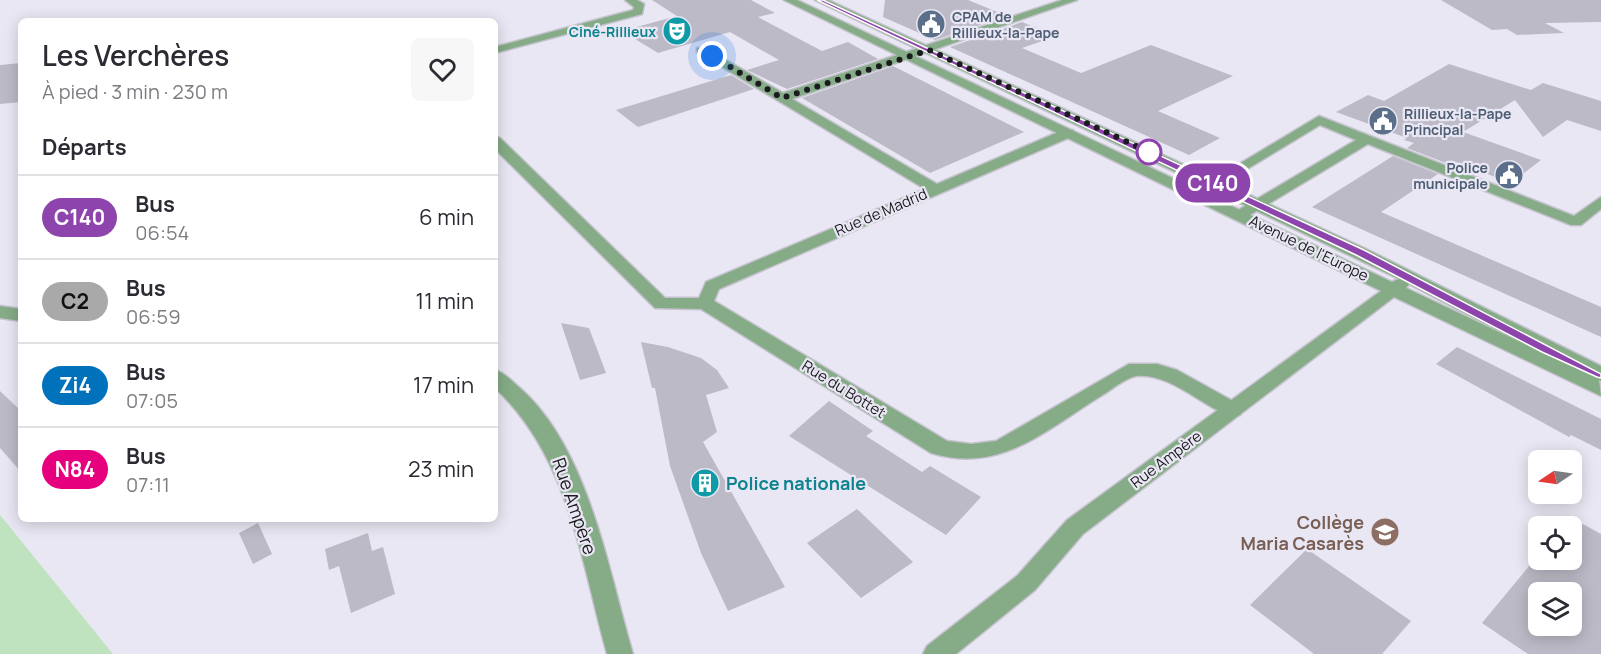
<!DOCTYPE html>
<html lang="fr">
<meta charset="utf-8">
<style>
:root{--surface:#fff;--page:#f7f7f7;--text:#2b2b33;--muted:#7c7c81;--line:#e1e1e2}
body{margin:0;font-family:Manrope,sans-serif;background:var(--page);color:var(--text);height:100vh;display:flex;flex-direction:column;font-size:22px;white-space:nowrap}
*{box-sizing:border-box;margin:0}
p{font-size:20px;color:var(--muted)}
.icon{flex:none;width:33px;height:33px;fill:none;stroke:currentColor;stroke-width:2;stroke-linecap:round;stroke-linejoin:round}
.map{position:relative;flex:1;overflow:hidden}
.details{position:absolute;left:18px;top:18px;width:480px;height:504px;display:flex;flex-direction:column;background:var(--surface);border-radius:9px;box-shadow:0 3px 15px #0003}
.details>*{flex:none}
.badge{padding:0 12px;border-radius:20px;font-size:21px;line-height:39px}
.needle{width:39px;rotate:257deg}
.controls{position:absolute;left:1528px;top:450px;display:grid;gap:12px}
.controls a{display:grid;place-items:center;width:54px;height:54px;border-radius:9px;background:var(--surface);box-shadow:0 3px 15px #0003;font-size:30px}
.you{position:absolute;width:30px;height:30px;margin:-15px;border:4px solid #fff;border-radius:50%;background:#1a73e8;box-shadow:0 0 0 9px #1a73e833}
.map>.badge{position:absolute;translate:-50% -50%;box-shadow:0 0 0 3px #fff}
h2{padding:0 24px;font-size:22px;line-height:54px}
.round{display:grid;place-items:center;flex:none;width:63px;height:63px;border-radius:9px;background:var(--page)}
.headline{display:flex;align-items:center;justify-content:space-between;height:102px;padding:0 24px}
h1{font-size:28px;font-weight:600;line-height:45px}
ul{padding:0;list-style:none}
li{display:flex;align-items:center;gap:18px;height:84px;padding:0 24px;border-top:2px solid var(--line)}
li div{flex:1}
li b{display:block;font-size:22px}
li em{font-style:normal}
li .badge{min-width:66px;font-weight:700;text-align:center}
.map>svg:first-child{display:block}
</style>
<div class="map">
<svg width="1601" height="654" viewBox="0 0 1601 654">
<rect width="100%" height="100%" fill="#e9e7f3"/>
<polygon fill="#bee3be" points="0,515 113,654 0,654"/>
<g fill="#bdbac7" fill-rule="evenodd">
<polygon points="652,0 751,0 775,13 758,17 822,51 848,42 878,59 787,89 747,70 779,60 730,32 658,53 622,31 677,16"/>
<polygon points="885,0 968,0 1007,16 935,40 883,17"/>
<polygon points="1441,0 1601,0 1601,22 1545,23 1564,33 1517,35 1507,29 1492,30"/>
<polygon points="1022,22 1057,36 1022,48 1081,73 1151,45 1233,76 1158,111 1220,138 1189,155 950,47"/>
<polygon points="21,63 21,102 0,104 0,65"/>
<polygon points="1449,64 1531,90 1543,83 1601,101 1601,131 1567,120 1543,137 1515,100 1463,132 1541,160 1511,183 1456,162 1451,165 1407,148 1414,143 1404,140 1407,138 1336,112 1368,95 1384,101"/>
<polygon points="893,66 1024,132 930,173 802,98"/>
<polygon points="731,75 754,89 638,127 616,110"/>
<polygon points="1393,156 1438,174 1381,212 1601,307 1601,337 1312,207"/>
<polygon points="561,323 589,328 606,373 580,380"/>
<polygon points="641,342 668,347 701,358 717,370 729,388 706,395 717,432 703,442 785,587 728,611 701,553 670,466 655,388 652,388"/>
<polygon points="1457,347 1601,419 1601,450 1571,435 1569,437 1436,364"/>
<polygon points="0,391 21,411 21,472 0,448"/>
<polygon points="829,401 873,431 866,436 922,472 930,466 981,497 946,535 789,436"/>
<polygon points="857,509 913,562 861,598 807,543"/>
<path d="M1570 517 1601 534V654H1528L1482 623 1539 554V560H1572V526H1562ZM1539 592H1572V626H1539Z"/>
<polygon points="258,523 272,554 253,564 239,533"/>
<polygon points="368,533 372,551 383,547 395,594 351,613 339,566 329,570 325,549"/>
<polygon points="1307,549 1411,621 1382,654 1314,654 1250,605"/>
</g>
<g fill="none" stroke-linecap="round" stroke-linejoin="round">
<g stroke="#c4c2cd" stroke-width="3">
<g id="minor">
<polygon points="625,0 637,0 644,4 642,14 495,53 495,47 633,10 634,7"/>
<path d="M1062 0H1077L792 99 937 184 1063 130H1073V136L719 289 714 301 947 441 971 444 996 441 1129 364H1157L1177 370 1240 405 1243 410 1240 415C1217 422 1175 371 1136 376 1125 378 1111 390 1101 396 1044 431 1001 474 931 453L701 309 655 308 495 149V137L500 138 665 298H699L706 282 925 189 697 52V48H705L783 93Z"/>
<polygon points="1319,116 1574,216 1601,197 1601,209 1581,225 1571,225 1368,144 1245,218 1235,218 1232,215 1235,212 1356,140 1320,125 1201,197 1196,198 1189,194"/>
</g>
</g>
<g stroke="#c4c2cd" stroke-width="3">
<g id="tertiary">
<path d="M784 0H797L1392 282 1399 279 815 0H828L1366 249 1601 366V381L1599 380 1601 396 1394 297 1083 534 1035 590 956 654H923L927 646 1017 576 1067 520 1381 291ZM1409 284 1520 342 1406 288Z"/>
<polygon points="0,306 21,309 21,321 0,318"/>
<path d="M495 370C505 373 513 382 521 389 589 450 608 570 633 654H607C581 561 569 457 495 388Z"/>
</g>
</g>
<use href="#minor" fill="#85ac86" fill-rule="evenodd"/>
<use href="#tertiary" fill="#85ac86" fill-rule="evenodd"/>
</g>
<polygon fill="#8e44ad" stroke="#fff" stroke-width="1.5" points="817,0 823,0 1364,250 1601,374 1601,378 1597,377 1542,352 1356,255"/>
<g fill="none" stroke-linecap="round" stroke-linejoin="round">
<polyline stroke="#1b1a1e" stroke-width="6" stroke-dasharray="0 10.8" points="712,56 782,98 929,50 1149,152"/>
</g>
<defs>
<g id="civic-disc" transform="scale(1.5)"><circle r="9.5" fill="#5c6f8a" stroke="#e9e7f3"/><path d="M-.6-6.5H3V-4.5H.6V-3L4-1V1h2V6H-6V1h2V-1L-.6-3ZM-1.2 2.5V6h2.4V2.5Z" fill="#fff"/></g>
<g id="theatre-disc" transform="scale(1.5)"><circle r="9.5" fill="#0f9aa8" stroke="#e9e7f3"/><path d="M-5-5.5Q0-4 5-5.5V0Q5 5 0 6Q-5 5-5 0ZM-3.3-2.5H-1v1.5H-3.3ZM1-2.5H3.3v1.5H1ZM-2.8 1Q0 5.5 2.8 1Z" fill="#fff"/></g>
<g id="building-disc" transform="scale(1.5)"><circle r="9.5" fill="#0f9aa8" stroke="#e9e7f3"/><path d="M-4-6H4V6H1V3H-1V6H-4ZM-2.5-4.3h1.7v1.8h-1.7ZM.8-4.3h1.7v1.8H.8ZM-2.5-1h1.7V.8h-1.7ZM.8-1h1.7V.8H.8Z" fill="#fff"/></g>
<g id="school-disc" transform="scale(1.5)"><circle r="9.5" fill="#8d6e63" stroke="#e9e7f3"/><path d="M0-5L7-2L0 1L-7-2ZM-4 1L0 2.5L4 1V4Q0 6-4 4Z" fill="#fff"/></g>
</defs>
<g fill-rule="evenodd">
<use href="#civic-disc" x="931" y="24"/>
<use href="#theatre-disc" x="677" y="31"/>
<use href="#civic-disc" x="1383" y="121"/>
<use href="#civic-disc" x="1509" y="175"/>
<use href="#building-disc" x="705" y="483"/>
<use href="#school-disc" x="1385" y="532"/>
</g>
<circle fill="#fff" stroke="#8e44ad" stroke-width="3" cx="1149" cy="152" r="12"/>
<g text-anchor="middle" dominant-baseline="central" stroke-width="4.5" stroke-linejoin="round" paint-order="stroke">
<g font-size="14" font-weight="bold" fill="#4e5e75" stroke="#e9e7f3" text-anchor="start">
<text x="952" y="16">CPAM de<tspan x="952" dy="16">Rillieux-la-Pape</tspan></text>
<text x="1404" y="113">Rillieux-la-Pape<tspan x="1404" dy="16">Principal</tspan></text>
<text x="1488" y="167" text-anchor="end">Police<tspan x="1488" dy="16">municipale</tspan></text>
</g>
<g font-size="14" font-weight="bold" fill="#0d838f" stroke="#e9e7f3" text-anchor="end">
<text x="656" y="31">Ciné-Rillieux</text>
</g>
<g font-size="15" fill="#1b1a1e" stroke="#e9e7f3">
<text transform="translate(881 212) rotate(-23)">Rue de Madrid</text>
<text transform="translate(1309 248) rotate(26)">Avenue de l'Europe</text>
<text transform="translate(844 389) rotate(32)">Rue du Bottet</text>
<text transform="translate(1166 459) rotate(-37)">Rue Ampère</text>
</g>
<g font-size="18" font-weight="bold" fill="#0d838f" stroke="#e9e7f3" text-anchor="start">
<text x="726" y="483">Police nationale</text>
</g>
<g font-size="18" fill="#1b1a1e" stroke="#e9e7f3">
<text transform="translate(575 506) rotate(71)">Rue Ampère</text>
</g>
<g font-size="18" font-weight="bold" fill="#785e54" stroke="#e9e7f3" text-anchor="end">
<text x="1364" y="522">Collège<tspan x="1364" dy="21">Maria Casarès</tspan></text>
</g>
</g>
</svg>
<div class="controls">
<a><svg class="needle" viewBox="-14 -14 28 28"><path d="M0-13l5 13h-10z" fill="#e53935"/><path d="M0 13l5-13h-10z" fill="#7c7c81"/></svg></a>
<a><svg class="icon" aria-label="locate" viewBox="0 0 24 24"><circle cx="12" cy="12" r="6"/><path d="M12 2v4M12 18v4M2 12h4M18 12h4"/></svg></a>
<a><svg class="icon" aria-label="layers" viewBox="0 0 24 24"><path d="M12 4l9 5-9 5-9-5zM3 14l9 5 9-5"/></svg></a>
</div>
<div class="you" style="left:712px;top:56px"></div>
<b class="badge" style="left:1213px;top:183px;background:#8e44ad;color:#fff">C140</b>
<section class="details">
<div class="headline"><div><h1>Les Verchères</h1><p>À pied · 3 min · 230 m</p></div><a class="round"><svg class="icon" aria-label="heart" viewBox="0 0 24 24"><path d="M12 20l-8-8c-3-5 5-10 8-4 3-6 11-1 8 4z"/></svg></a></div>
<h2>Départs</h2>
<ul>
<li><span class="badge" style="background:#8e44ad;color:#fff">C140</span><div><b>Bus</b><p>06:54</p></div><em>6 min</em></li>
<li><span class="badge" style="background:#a9a9a9;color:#111">C2</span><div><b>Bus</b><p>06:59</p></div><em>11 min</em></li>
<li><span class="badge" style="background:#0072bc;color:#fff">Zi4</span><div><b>Bus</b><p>07:05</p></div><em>17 min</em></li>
<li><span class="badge" style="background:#e6007e;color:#fff">N84</span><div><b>Bus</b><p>07:11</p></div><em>23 min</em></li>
</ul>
</section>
</div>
